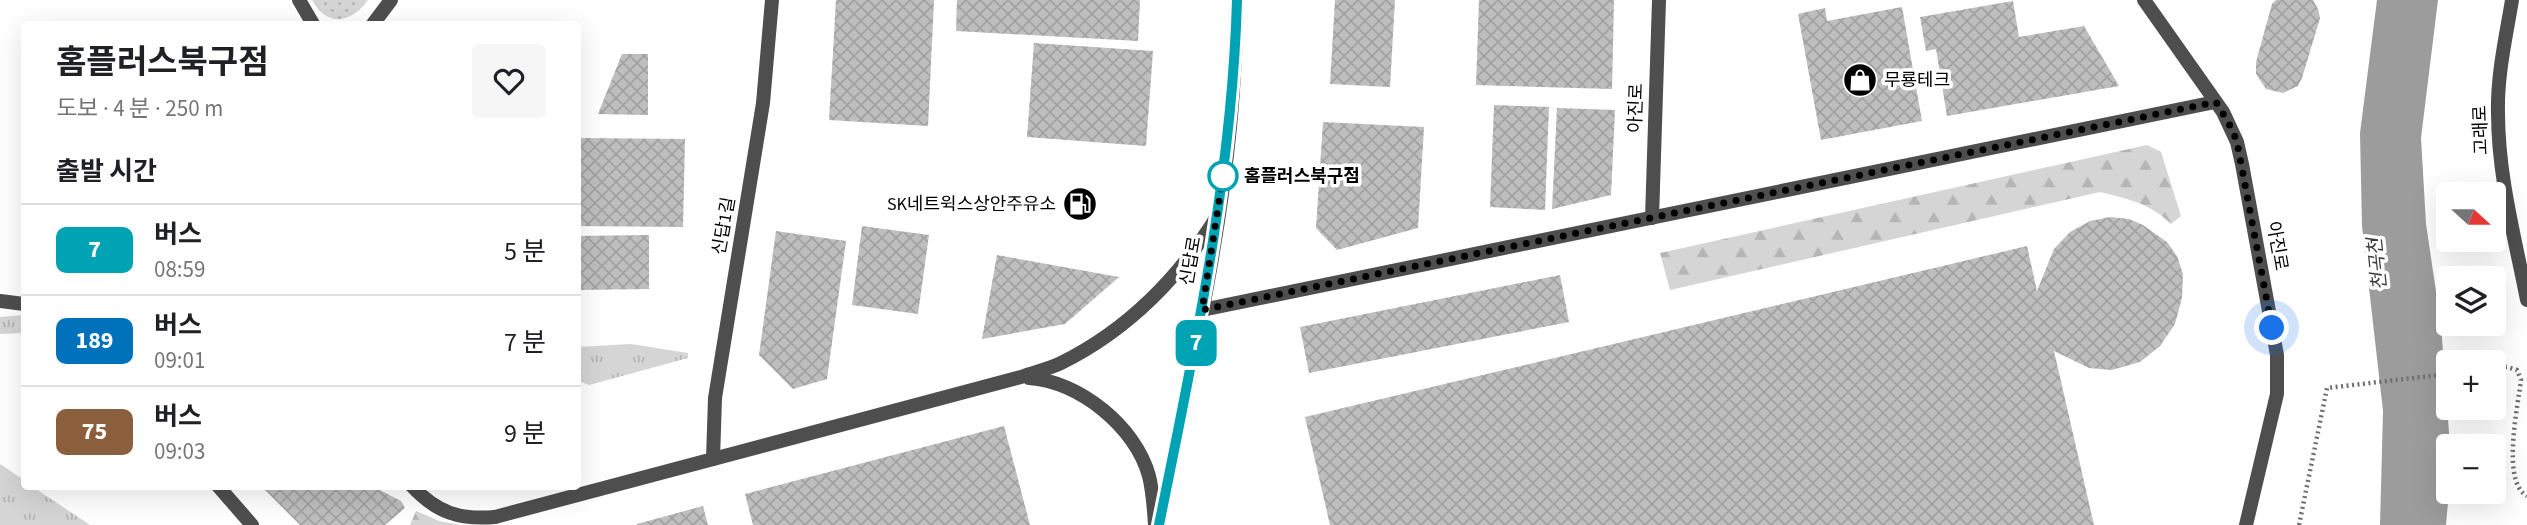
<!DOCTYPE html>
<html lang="ko">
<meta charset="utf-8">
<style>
:root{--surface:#fff;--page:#f6f6f6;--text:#202124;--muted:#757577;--line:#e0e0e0}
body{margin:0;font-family:"Source Sans 3","Noto Sans KR",sans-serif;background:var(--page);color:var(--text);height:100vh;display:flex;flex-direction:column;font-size:26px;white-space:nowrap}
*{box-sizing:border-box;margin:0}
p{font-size:23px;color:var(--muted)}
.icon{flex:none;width:38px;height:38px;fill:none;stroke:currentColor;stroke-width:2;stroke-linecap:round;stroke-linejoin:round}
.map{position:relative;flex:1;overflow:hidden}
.sheet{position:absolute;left:21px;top:21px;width:560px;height:469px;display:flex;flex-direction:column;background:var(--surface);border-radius:7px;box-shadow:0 7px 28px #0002}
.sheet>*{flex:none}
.badge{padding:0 14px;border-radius:10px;font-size:24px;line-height:46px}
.needle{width:46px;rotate:111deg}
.controls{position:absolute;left:2436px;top:182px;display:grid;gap:14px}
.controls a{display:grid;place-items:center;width:70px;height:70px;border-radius:7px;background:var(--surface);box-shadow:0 7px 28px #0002;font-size:35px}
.you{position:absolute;width:35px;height:35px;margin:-18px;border:5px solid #fff;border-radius:50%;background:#1a73e8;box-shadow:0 0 0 10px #1a73e833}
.map>.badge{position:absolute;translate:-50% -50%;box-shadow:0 0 0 4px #fff}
h2{padding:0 35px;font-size:26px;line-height:63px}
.round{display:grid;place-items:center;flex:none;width:74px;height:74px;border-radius:7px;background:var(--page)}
.head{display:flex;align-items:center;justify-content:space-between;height:119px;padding:0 35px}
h1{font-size:33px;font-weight:700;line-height:52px}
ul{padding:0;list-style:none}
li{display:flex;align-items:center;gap:21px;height:91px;padding:0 35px;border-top:2px solid var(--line)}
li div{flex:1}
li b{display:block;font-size:26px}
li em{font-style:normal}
li .badge{min-width:77px;font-weight:700;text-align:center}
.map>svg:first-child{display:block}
</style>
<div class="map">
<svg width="2527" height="525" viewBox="0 0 2527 525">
<defs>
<pattern id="grass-tufts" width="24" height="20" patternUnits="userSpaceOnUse" patternTransform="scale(1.75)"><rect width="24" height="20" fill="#d5d5d5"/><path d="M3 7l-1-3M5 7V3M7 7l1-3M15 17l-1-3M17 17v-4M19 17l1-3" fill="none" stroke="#b5b5b5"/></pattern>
<pattern id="forest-firs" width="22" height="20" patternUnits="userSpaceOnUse" patternTransform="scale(1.75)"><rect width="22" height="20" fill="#d5d5d5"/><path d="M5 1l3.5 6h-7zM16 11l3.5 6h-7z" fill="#b5b5b5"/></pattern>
<pattern id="park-dots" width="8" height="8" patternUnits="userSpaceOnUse" patternTransform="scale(1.75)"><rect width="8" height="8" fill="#d5d5d5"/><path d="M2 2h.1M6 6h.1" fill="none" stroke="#b5b5b5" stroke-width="1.8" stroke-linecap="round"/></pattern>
<pattern id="building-cross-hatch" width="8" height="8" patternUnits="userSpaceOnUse" patternTransform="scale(1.75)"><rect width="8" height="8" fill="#bebebe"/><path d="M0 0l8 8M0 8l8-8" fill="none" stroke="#a2a2a2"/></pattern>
</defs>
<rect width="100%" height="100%" fill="#fff"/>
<g fill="url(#grass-tufts)">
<polygon points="24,315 24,333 0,334 0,317"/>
<polygon points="631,344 688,353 688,358 589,385 578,381 578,347"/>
<polygon points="0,464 24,480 24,486 33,487 90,525 0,525"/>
</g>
<g fill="url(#forest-firs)">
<path d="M2147 145 2161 152 2181 216 2171 224C2150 203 2128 199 2100 192L1670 290 1660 253Z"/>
<polygon points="416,511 439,521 460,525 410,525"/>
</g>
<path fill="url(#park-dots)" d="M312 0H368C352 23 327 28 312 0Z"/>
<polygon fill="#9c9c9c" points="2377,0 2438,0 2421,138 2426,224 2441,325 2450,446 2448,446 2449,492 2446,525 2380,525 2383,411 2362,226 2360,133"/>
<g fill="url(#building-cross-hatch)">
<polygon points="836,0 934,0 928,126 829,120"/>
<polygon points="957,0 1140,0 1138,41 956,31"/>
<polygon points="1335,0 1395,0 1390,87 1330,84"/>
<polygon points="1479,0 1614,0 1612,89 1476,85"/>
<polygon points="2276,0 2313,0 2318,9 2320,18 2302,78 2298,86 2283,93 2266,89 2256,74 2256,62 2272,4"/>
<polygon points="2013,1 2019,37 2084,26 2119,86 1947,116 1936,49 1926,51 1920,17"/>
<polygon points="1902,7 1922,121 1821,140 1798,14 1825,8 1827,21"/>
<polygon points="1034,43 1153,51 1146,146 1027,137"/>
<polygon points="622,54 648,54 648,115 598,114"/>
<polygon points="1494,105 1549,107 1545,210 1490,207"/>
<polygon points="1557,108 1615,110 1611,195 1552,209"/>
<polygon points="1323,122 1424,127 1418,228 1337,250 1316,228"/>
<polygon points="578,138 685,139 683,227 578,226"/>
<polygon points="2110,217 2129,219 2143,225 2167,242 2177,256 2183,274 2182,298 2175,324 2160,346 2140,362 2112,370 2089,368 2054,351 2094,525 1330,525 1305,417 2027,246 2037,291 2054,249 2070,232 2090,221"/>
<polygon points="862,226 929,235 918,314 852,305"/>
<polygon points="776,231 846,241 827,379 793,389 759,355"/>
<polygon points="649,235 649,289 578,290 578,236"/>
<polygon points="997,255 1119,277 1065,324 982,339"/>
<polygon points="1560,275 1569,322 1309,373 1300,327"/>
<polygon points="1004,426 1030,525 753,525 745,494"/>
<polygon points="261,486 372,486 401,501 405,508 385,525 300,525"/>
<polygon points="703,506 708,525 637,525 637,524"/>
</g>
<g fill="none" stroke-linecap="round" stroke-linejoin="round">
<g stroke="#707070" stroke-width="4.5" stroke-dasharray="2 3.5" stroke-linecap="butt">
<path d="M2494 368 2507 367 2517 370 2521 380C2518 406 2501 482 2527 496"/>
<polyline points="2299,525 2327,388 2448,374"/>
</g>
<g stroke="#4e4e4e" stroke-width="14">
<polyline points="299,0 313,24"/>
<path d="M412 486C437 513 460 520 495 517"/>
</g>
<g stroke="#4e4e4e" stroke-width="14">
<path d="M2512 0C2506 37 2497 75 2498 113 2498 176 2515 238 2527 300"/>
<polyline points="373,24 391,0"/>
<polyline points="1652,218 1659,0"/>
<polyline points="0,301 24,304"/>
<polyline points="1202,310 2215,102"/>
<path d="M1029 378C1079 381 1136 427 1149 476 1153 492 1154 509 1155 525"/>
<polyline points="713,459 715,398 763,103 772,0"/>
<polyline points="218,486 252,525"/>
<path d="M495 517 1021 377C1034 372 1049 369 1061 363 1128 330 1181 276 1219 213"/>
</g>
<g stroke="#4e4e4e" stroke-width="14">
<polyline points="2144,0 2223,112 2237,142 2242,164 2277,355 2277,394 2246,525"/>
<path d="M1159 525C1185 393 1217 261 1230 127 1234 85 1236 42 1237 0"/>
</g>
</g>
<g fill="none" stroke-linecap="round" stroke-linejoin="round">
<g stroke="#fff" stroke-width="16">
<path id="line" d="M1159 525C1194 351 1232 178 1237 0"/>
</g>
<use href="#line" stroke="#00a3b4" stroke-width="10"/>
<polyline stroke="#000" stroke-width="7" stroke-dasharray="0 12.6" points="1223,176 1224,170 1202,310 2216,102 2232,129 2237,142 2272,328"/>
</g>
<defs>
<g id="shop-disc" transform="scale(1.75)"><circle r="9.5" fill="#000" stroke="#fff"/><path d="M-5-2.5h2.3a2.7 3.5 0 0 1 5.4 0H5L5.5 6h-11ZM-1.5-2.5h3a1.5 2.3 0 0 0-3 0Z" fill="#fff"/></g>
<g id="fuel-disc" transform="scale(1.75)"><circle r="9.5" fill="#000" stroke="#fff"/><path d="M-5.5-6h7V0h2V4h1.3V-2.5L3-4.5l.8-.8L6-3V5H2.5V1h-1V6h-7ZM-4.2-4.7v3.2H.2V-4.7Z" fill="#fff"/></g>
</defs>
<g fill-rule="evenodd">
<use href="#shop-disc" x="1860" y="80"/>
<use href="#fuel-disc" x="1080" y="204"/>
</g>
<circle fill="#fff" stroke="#00a3b4" stroke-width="3.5" cx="1223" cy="176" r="14"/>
<g text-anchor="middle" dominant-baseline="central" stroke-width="7" stroke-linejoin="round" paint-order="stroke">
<g font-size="18" fill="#000" stroke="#fff" text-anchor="start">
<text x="1884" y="80">무룡테크</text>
<text x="1056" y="204" text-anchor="end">SK네트윅스상안주유소</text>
</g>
<g font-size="18" fill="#000" stroke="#fff">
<text transform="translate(1636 108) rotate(-88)">아진로</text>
<text transform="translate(2481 130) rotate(-92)">고래로</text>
<text transform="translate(724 226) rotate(-80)">신답1길</text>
<text transform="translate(2277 246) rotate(80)">아진로</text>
<text transform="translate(1191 261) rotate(-80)">신답로</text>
</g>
<g font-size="18" font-weight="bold" fill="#000" stroke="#fff" text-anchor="start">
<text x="1244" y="176">홈플러스북구점</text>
</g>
<g font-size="19" font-style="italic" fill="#3d3d3d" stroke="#fff">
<text transform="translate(2378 264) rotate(-96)">천곡천</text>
</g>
</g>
</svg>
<div class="controls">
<a><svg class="needle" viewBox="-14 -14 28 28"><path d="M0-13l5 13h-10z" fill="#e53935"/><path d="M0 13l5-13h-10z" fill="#757577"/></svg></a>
<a><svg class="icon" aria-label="layers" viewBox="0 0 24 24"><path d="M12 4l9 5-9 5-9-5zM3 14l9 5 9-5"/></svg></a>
<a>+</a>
<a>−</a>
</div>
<div class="you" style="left:2272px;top:328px"></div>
<b class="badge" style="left:1196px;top:343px;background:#00a3b4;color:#fff">7</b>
<section class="sheet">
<div class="head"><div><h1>홈플러스북구점</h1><p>도보 · 4 분 · 250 m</p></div><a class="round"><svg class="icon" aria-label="heart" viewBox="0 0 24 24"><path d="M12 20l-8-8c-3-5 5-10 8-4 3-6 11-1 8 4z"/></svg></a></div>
<h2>출발 시간</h2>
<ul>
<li><span class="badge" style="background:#00a3b4;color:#fff">7</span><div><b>버스</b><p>08:59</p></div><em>5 분</em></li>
<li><span class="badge" style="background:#0072bc;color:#fff">189</span><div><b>버스</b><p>09:01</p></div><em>7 분</em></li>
<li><span class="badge" style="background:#8b5e3c;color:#fff">75</span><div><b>버스</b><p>09:03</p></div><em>9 분</em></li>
</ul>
</section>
</div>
